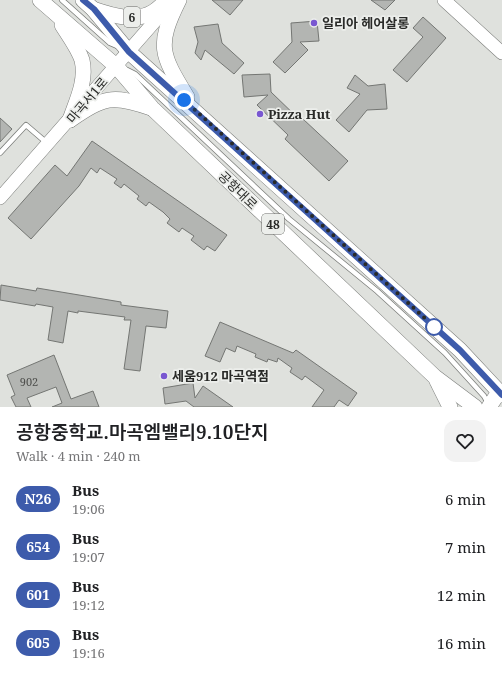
<!DOCTYPE html>
<meta charset="utf-8">
<style>
:root{--surface:#fff;--page:#f2f2f2;--text:#202124;--muted:#757577}
body{margin:0;font-family:"Noto Serif","Noto Sans KR",serif;background:var(--page);color:var(--text);height:100vh;display:flex;flex-direction:column;font-size:15px;white-space:nowrap}
*{box-sizing:border-box;margin:0}
p{font-size:13px;color:var(--muted)}
.icon{flex:none;width:22px;height:22px;fill:none;stroke:currentColor;stroke-width:2;stroke-linecap:round;stroke-linejoin:round}
.map{position:relative;height:407px;overflow:hidden}
.sheet{display:flex;flex-direction:column;background:var(--surface);flex:1}
.sheet>*{flex:none}
.badge{padding:0 8px;border-radius:13px;font-size:14px;line-height:26px}
.you{position:absolute;width:20px;height:20px;margin:-10px;border:3px solid #fff;border-radius:50%;background:#1a73e8;box-shadow:0 0 0 6px #1a73e833}
.map>.badge{position:absolute;translate:-50% -50%;box-shadow:0 0 0 2px #fff}
.round{display:grid;place-items:center;flex:none;width:42px;height:42px;border-radius:12px;background:var(--page)}
.head{display:flex;align-items:center;justify-content:space-between;height:68px;padding:0 16px}
h1{font-size:19px;font-weight:600;line-height:30px}
ul{padding:0;list-style:none}
li{display:flex;align-items:center;gap:12px;height:48px;padding:0 16px}
li div{flex:1}
li b{display:block;font-size:15px}
li em{font-style:normal}
li .badge{min-width:44px;font-weight:700;text-align:center}
.map>svg:first-child{display:block}
</style>
<div class="map">
<svg width="502" height="407" viewBox="0 0 502 407">
<rect width="100%" height="100%" fill="#dfe1dd"/>
<g fill="#b3b5b2" stroke="#747673">
<polygon points="212,0 243,0 230,15"/>
<polygon points="371,0 395,0 385,10"/>
<polygon points="423,17 446,38 407,82 393,70 423,37 413,28"/>
<polygon points="317,21 319,41 300,42 308,50 285,73 273,62 292,42 291,23"/>
<polygon points="218,24 222,43 244,63 234,74 205,50 201,60 195,53 198,42 194,27"/>
<polygon points="270,74 271,92 301,121 303,119 348,161 329,181 285,139 288,135 257,105 268,95 244,97 242,75"/>
<polygon points="355,75 368,86 385,84 387,109 367,110 349,132 336,120 360,94 347,88"/>
<polygon points="0,118 12,129 0,142"/>
<polygon points="92,141 227,235 215,251 207,246 204,250 191,240 194,236 182,228 179,232 167,223 170,219 163,212 149,202 146,206 137,199 139,196 124,184 121,188 114,183 117,179 100,168 97,173 91,168 79,186 31,239 8,218 55,165 67,176"/>
<polygon points="1,285 36,291 37,288 121,302 121,305 168,311 166,328 146,326 140,371 124,369 131,320 124,320 125,317 78,311 78,313 68,311 63,343 48,340 53,307 36,304 35,306 0,300"/>
<polygon points="220,322 293,353 296,350 357,393 348,406 339,400 334,407 312,407 324,390 305,376 302,380 290,372 292,368 278,358 277,362 268,359 267,362 255,357 256,354 237,346 235,352 226,348 220,362 205,356"/>
<polygon points="54,355 71,399 93,391 99,407 52,407 62,403 56,387 27,398 31,407 16,407 11,397 15,395 7,375"/>
<polygon points="193,383 195,398 203,386 233,407 194,407 186,401 165,404 163,388"/>
</g>
<g fill="none" stroke-linecap="round" stroke-linejoin="round">
<g stroke="#7c7e7b" stroke-width="6">
<g id="lane">
<polyline points="62,0 110,43 117,46"/>
<polyline points="127,70 135,74 289,219 377,291 445,353 484,396 488,403"/>
<polyline points="0,153 26,125 47,143"/>
</g>
</g>
<g stroke="#7c7e7b" stroke-width="14">
<g id="secondary">
<polyline points="444,0 502,53"/>
<polyline points="0,198 170,4"/>
</g>
</g>
<g stroke="#7c7e7b" stroke-width="16">
<g id="primary">
<polyline points="40,0 116,66 152,108 435,377 475,407"/>
<polyline points="83,0 93,9 129,52 460,350 502,395"/>
<path d="M179 0C156 46 161 54 187 97"/>
<path d="M93 9C111 15 135 23 153 12 158 9 163 4 167 0"/>
<path d="M62 25C69 36 78 48 82 60 87 81 76 102 70 120"/>
<path d="M70 120C104 97 112 94 151 108"/>
<polyline points="437,381 450,407"/>
<polyline points="489,407 499,392"/>
</g>
</g>
<use href="#lane" stroke="#fff" stroke-width="4.5"/>
<use href="#secondary" stroke="#fff" stroke-width="13"/>
<use href="#primary" stroke="#fff" stroke-width="15"/>
</g>
<g fill="none" stroke-linecap="round" stroke-linejoin="round">
<g stroke="#fff" stroke-width="9">
<polyline id="line" points="83,0 94,9 129,52 460,350 502,395"/>
</g>
<use href="#line" stroke="#3d5bab" stroke-width="6"/>
<polyline stroke="#292a28" stroke-width="4" stroke-dasharray="0 7.2" points="184,100 439,331 434,327"/>
</g>
<g fill="#7957d1" stroke="#eceeeb" stroke-width="1.5">
<circle cx="314" cy="23" r="4"/>
<circle cx="260" cy="114" r="4"/>
<circle cx="164" cy="376" r="4"/>
</g>
<circle fill="#fff" stroke="#3d5bab" stroke-width="2" cx="434" cy="327" r="8"/>
<g text-anchor="middle" dominant-baseline="central" stroke-width="3.5" stroke-linejoin="round" paint-order="stroke">
<g font-size="11" fill="#4c4d4a">
<text x="29" y="381">902</text>
</g>
<g fill="#eceeeb" stroke="#646562" stroke-width="1">
<rect x="124" y="7" width="16" height="20" rx="3"/>
<rect x="262" y="214" width="22" height="20" rx="3"/>
</g>
<g font-size="12" font-weight="bold" fill="#292a28">
<text x="132" y="17">6</text>
<text x="273" y="224">48</text>
</g>
<g font-size="13" font-weight="bold" fill="#292a28" stroke="#eceeeb" text-anchor="start">
<text x="322" y="23">일리아 헤어살롱</text>
<text x="268" y="114">Pizza Hut</text>
<text x="172" y="376">세움912 마곡역점</text>
</g>
<g font-size="13" fill="#292a28" stroke="#eceeeb">
<text transform="translate(87 100) rotate(-50)">마곡서1로</text>
<text transform="translate(238 190) rotate(44)">공항대로</text>
</g>
</g>
</svg>
<div class="you" style="left:184px;top:100px"></div>
</div>
<section class="sheet">
<div class="head"><div><h1>공항중학교.마곡엠밸리9.10단지</h1><p>Walk · 4 min · 240 m</p></div><a class="round"><svg class="icon" aria-label="heart" viewBox="0 0 24 24"><path d="M12 20l-8-8c-3-5 5-10 8-4 3-6 11-1 8 4z"/></svg></a></div>
<ul>
<li><span class="badge" style="background:#3d5bab;color:#fff">N26</span><div><b>Bus</b><p>19:06</p></div><em>6 min</em></li>
<li><span class="badge" style="background:#3d5bab;color:#fff">654</span><div><b>Bus</b><p>19:07</p></div><em>7 min</em></li>
<li><span class="badge" style="background:#3d5bab;color:#fff">601</span><div><b>Bus</b><p>19:12</p></div><em>12 min</em></li>
<li><span class="badge" style="background:#3d5bab;color:#fff">605</span><div><b>Bus</b><p>19:16</p></div><em>16 min</em></li>
</ul>
</section>
